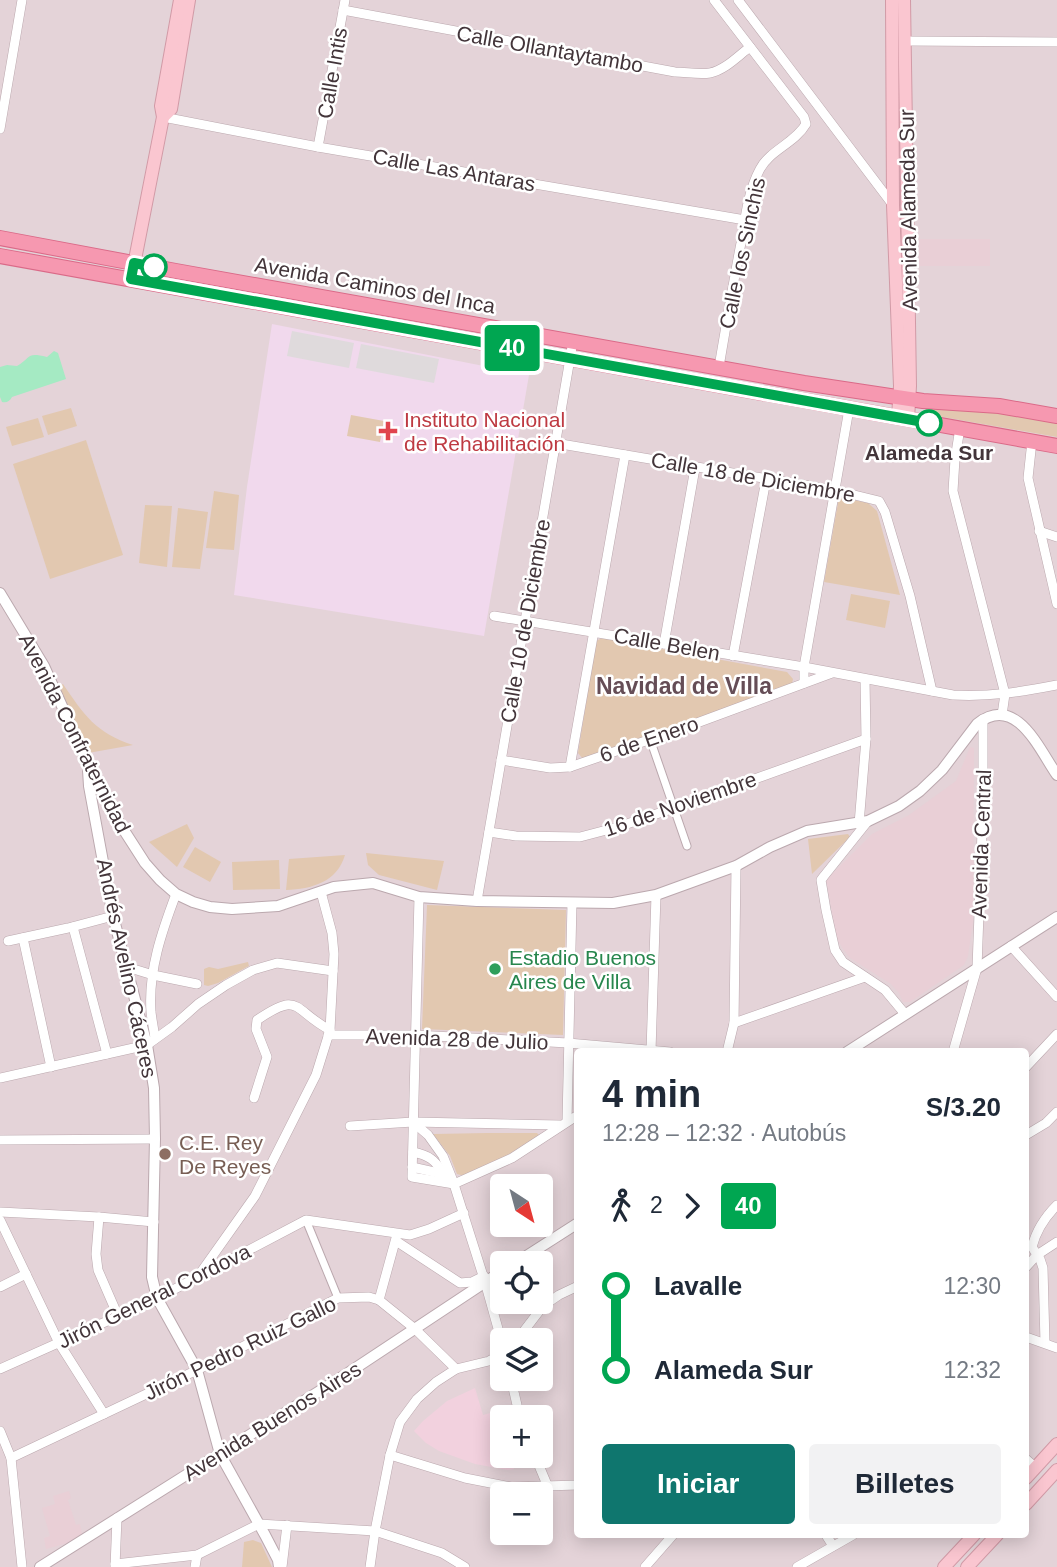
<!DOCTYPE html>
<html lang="es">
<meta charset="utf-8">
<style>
:root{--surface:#fff;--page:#f2f2f3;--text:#1f2937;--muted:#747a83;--accent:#0f766e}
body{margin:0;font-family:Helvetica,sans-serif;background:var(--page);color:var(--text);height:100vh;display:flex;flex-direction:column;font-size:26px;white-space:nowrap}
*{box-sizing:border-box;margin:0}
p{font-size:23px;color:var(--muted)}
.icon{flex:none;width:38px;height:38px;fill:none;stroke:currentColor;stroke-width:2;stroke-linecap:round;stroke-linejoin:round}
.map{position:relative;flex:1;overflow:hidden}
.sheet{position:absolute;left:574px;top:1048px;width:455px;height:490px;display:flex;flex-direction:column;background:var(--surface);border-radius:7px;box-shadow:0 4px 18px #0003}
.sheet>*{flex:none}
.badge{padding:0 14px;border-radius:5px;font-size:24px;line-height:46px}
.needle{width:46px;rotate:144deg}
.buttons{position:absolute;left:490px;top:1174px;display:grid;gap:14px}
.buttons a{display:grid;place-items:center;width:63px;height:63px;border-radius:7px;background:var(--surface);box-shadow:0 4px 18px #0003;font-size:35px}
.map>.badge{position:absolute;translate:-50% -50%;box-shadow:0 0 0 4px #fff}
.legs{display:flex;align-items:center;gap:10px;height:77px;padding:0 28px;font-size:23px}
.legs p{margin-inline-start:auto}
.head{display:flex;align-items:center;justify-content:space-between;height:119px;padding:0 28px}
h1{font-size:38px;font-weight:700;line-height:52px}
.button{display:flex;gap:14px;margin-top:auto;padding:14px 28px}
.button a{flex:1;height:80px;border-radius:7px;background:var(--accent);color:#fff;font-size:28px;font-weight:700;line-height:80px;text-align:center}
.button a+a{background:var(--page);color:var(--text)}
ul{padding:0 28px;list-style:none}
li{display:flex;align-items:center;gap:24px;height:84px;font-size:26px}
li i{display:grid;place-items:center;width:10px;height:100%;margin:0 9px;background:currentColor}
li i::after{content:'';width:18px;height:18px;margin:-9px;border:5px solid;border-radius:50%;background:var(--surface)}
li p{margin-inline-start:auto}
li:first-child i{background:linear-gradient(#0000 50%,currentColor 0)}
li:last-child i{background:linear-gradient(currentColor 50%,#0000 0)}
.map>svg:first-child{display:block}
</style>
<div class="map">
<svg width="1057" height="1567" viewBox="0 0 1057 1567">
<rect width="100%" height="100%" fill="#f1e5e8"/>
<path fill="#e4d3d8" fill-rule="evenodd" d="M0 0H1057V1567H0ZM578 1052H1026V1535H578ZM502 1186H541V1225H502ZM502 1264H541V1302H502ZM502 1340H541V1379H502ZM502 1418H541V1456H502ZM502 1494H541V1533H502Z"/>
<polygon fill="#f2d1de" points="475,1388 483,1415 494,1412 502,1435 502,1456 509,1456 514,1469 508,1470 475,1464 439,1451 426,1443 414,1431 423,1421 447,1401"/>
<g fill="#e9cfd6">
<rect x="919" y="239" width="71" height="27"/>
<polygon points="970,747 974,748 973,922 968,956 964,965 910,1002 903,1002 899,993 891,984 850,958 843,949 837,939 826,880 872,834 909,815 956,781"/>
<polygon points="69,1491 71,1498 68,1500 76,1525 80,1524 82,1534 71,1542 46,1549 44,1538 50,1536 42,1508 55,1504 53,1496"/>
</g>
<polygon fill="#f1d9ed" points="272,324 529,375 484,636 234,595 247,487"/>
<g fill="#e2c8b0">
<polygon points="926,406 1024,416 1057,424 1057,437 926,414"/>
<polygon points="71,408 77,426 48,435 42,416"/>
<polygon points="351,415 384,421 380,442 347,436"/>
<polygon points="38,418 44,437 12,446 6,427"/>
<polygon points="86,440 123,555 50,579 13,464"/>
<polygon points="214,491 239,495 234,550 206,548"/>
<polygon points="839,497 868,503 877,511 900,595 824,582"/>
<polygon points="145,505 172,506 167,567 139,563"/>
<polygon points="178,508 208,512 200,569 172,567"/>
<polygon points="851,594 890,601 885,628 846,620"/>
<polygon points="602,638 787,672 793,679 792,684 788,688 583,759 578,753 596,641"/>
<path d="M63 684C84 715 96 733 133 745L88 753 57 688Z"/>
<polygon points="187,824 194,838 177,867 149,842"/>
<polygon points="848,834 850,837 812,874 808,839"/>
<polygon points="195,847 221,862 210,882 183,867"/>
<polygon points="366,853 444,861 437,890 379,875 368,865"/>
<path d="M345 855C337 882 312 889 286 890L289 859Z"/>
<polygon points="279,860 280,889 233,890 232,862"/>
<polygon points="427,905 566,910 563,1035 422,1029"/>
<polygon points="248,962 249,966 245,968 218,983 208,986 204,985 204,969 209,967 218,969"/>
<polygon points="487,1133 537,1133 539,1135 505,1157 465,1176 457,1174 450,1156 433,1134"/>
<polygon points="253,1540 261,1543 272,1567 242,1567 244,1542"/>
</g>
<g fill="#dfdadc">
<polygon points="292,331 354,343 349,368 287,356"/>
<polygon points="361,344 439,359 434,383 356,368"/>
</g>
<path fill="#a5eac3" d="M54 351 58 353 66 379 12 397C10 401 7 403 2 402L0 397V367L7 365 17 366C32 357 26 352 47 357Z"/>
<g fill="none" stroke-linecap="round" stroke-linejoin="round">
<g stroke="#bba8ae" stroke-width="9">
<g id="pedestrian">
<polyline points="650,739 687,846"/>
<polyline points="306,1220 338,1298"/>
</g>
</g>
<g stroke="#bba8ae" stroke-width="10">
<g id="minor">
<path d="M714 0 804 117 806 124C795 143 770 150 760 169 748 191 745 219 741 243 733 284 726 326 719 367"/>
<polyline points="738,0 893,205"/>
<path d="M343 10 675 72C686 72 699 75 710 73 725 70 738 56 750 47"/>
<polyline points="905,41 1057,42"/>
<polyline points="163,117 318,147 745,220"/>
<polyline points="0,129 22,0"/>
<polyline points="318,147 345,0"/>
<polyline points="960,428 955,459 953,491 1005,694 1002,715"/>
<polyline points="1032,441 1028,478 1057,604"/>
<polyline points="555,443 834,490 879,501 885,512 910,596 932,691"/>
<polyline points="1039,531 1057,537"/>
<path d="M494 616 804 667 953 695C990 697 1021 692 1057 685"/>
<polyline points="664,644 695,468"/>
<polyline points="733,656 766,480"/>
<polyline points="804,683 804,667 849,409"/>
<polyline points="501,760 550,768 570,767 686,727 832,673"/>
<polyline points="570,767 625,455"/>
<polyline points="868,821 824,876 821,880 826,910 835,950 843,962 885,990 905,1014"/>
<polyline points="859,824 866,739 865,679"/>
<polyline points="489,832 516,836 580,837 618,827 674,808 866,739"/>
<polyline points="419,897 412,1177 454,1184"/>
<polyline points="477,901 573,341"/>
<polyline points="73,927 107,1054"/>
<polyline points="23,938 51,1067"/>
<polyline points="8,941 68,928 113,916"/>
<polyline points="1011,946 1057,997"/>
<polyline points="127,967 153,975 197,984"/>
<polyline points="734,1023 865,977"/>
<polyline points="328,1035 415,1035 568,1043 670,1052"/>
<path d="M155 1039C154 1030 152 1021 151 1012 148 971 162 931 176 894"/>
<polyline points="651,1051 656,895"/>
<polyline points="727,1052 734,1023 736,866"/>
<polyline points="953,1052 977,968 983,804 983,719"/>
<polyline points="1026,1067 1057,1034"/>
<polyline points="0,1078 147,1045 172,1027 198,1004 226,985 253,970 277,963 333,971"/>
<path d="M254 1098 267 1057 256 1029 257 1020C301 990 292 1010 330 1030"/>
<polyline points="567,1121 572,903"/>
<polyline points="413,1122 428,1135 443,1156 453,1181 485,1282 502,1343"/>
<polyline points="350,1126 413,1122 560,1125"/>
<polyline points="1026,1135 1046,1123 1057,1112"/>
<polyline points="0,1140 155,1139"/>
<path d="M413 1152C428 1155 436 1160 443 1174"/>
<polyline points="412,1167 443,1174 453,1183"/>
<polyline points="454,1184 512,1158 578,1115"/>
<polyline points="0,1212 99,1217 154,1222"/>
<polyline points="99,1217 96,1254 98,1270 118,1316"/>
<polyline points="0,1220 59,1343 104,1414"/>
<polyline points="396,1241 460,1283 472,1282 484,1276"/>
<polyline points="1026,1267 1037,1255 1057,1242"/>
<polyline points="199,1275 255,1196 316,1075 330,1030 334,954 332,933 321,892"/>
<polyline points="0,1287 26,1274"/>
<polyline points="379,1300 396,1238"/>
<polyline points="1026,1337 1057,1348"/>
<polyline points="517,1340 543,1306 559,1295 578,1286"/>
<path d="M1045 1343 1043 1268 1040 1259 1032 1247C1036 1231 1045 1217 1057 1205"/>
<polyline points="0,1369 150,1302 306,1220 410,1235 429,1229 464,1213"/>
<polyline points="511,1379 520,1418"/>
<polyline points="0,1431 11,1458 22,1567"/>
<polyline points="390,1455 465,1478 511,1487 578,1485"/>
<polyline points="535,1456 548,1487"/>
<polyline points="11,1458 197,1370 338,1298 369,1297 379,1300 415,1329 456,1369"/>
<polyline points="1026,1459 1035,1467"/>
<polyline points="826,1535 833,1546"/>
<polyline points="115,1564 197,1555 259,1524 375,1531 442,1553 465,1567"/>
<polyline points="115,1567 117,1518"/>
<polyline points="195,1567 197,1555"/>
<polyline points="282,1567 287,1525"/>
<polyline points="370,1567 375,1531 390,1455 400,1422 417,1399 436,1382 456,1369 489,1361 502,1354"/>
<polyline points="645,1567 673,1535"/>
<polyline points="797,1567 853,1535"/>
</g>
</g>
<g stroke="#bba8ae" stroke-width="12">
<g id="tertiary">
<path d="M0 593 44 666 88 764 118 821 145 863 160 880 176 894 193 902 210 907 232 909 278 906 334 887 373 883 419 897 477 901 613 903 656 895 736 866 770 847 807 831 868 821 899 806 920 791 942 770 977 724C1016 693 1039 749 1057 775"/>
<polyline points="88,770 89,786 113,916 147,1045 154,1088 155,1139 152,1277 157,1298 197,1370 220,1454 265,1535 278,1560 279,1567"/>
<polyline points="847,1052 1057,917"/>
<polyline points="514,1264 578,1223"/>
<polyline points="40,1567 345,1375 502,1271"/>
</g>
</g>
<g stroke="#d19aa6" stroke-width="14">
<g id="secondary">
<polyline points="892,0 893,205 900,386 898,417"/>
<polyline points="904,0 910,386 908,419"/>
<polyline points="163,117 171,109 189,0"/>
<polyline points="131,280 163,117 161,106 180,0"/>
<polyline points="1026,1478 1057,1444"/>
<polyline points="1026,1504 1057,1470"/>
<polyline points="944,1567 974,1535"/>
<polyline points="967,1567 997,1535"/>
</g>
</g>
<g stroke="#da6a88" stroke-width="16">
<g id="primary">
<polyline points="0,238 176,271 804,383 923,401 999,406 1057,416"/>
<polyline points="0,256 1057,446"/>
</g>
</g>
<use href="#pedestrian" stroke="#fff" stroke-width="7"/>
<use href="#minor" stroke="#fff" stroke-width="9"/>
<use href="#tertiary" stroke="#fff" stroke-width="10"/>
<use href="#secondary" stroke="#fac6d0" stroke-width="12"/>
<use href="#primary" stroke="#f698b0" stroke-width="14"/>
</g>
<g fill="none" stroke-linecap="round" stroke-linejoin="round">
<g stroke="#fff" stroke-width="16">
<polyline id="line-1" points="154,267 134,263 131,279 929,423"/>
</g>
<use href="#line-1" stroke="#00a651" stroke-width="10"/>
</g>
<g fill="#fff" stroke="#00a651" stroke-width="3.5">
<circle cx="154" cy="267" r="12"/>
<circle cx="929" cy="423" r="12"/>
</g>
<path fill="#e0444e" stroke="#fff" stroke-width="2.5" d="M384.5 420.5h7v7h7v7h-7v7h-7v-7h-7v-7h7z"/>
<circle fill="#2e9e5b" stroke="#fff" stroke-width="2.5" cx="495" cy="969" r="7"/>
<circle fill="#8d6e63" stroke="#fff" stroke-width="2.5" cx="165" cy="1154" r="7"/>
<g text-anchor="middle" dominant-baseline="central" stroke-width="5" stroke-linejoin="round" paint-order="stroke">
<g font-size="21" fill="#43353a" stroke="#fff">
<text transform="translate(550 49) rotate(10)">Calle Ollantaytambo</text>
<text transform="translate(332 73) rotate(-80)">Calle Intis</text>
<text transform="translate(454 170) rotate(10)">Calle Las Antaras</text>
<text transform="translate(908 210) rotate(-91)">Avenida Alameda Sur</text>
<text transform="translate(742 253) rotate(-78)">Calle los Sinchis</text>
<text transform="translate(375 285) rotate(10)">Avenida Caminos del Inca</text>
<text transform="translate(753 477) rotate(10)">Calle 18 de Diciembre</text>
<text transform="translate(525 621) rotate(-80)">Calle 10 de Diciembre</text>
<text transform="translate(667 644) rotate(10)">Calle Belen</text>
<text transform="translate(75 733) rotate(63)">Avenida Confraternidad</text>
<text transform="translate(649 739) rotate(-19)">6 de Enero</text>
<text transform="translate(680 804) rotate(-19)">16 de Noviembre</text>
<text transform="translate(981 844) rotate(-88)">Avenida Central</text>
<text transform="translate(127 968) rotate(78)">Andrés Avelino Cáceres</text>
<text transform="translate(457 1039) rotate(2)">Avenida 28 de Julio</text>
<text transform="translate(154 1296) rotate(-26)">Jirón General Cordova</text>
<text transform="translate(240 1348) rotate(-26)">Jirón Pedro Ruiz Gallo</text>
<text transform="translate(272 1421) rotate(-32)">Avenida Buenos Aires</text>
</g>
<g font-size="21" fill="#be3a42" stroke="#fff" text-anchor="start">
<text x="404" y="419">Instituto Nacional<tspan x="404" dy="24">de Rehabilitación</tspan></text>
</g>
<g font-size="21" font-weight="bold" fill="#43353a" stroke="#fff">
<text x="929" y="452">Alameda Sur</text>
</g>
<g font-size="21" fill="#27864d" stroke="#fff" text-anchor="start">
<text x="509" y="957">Estadio Buenos<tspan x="509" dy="24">Aires de Villa</tspan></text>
</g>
<g font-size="21" fill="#785e54" stroke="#fff" text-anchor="start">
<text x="179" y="1142">C.E. Rey<tspan x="179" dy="24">De Reyes</tspan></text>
</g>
<g font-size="23" font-weight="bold" fill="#654d56" stroke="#fff">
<text x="684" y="686">Navidad de Villa</text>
</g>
</g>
</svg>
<div class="buttons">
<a><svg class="needle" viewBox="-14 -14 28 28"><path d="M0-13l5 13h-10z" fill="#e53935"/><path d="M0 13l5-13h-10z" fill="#747a83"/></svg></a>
<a><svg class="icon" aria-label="locate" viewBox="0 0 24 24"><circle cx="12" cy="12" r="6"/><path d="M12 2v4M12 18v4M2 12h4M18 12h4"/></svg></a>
<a><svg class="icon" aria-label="layers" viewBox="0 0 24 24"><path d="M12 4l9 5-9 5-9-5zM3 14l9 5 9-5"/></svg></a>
<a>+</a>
<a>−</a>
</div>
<b class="badge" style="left:512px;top:348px;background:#00a651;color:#fff">40</b>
<section class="sheet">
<div class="head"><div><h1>4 min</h1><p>12:28 – 12:32 · Autobús</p></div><b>S/3.20</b></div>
<div class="legs"><svg class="icon" aria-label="walk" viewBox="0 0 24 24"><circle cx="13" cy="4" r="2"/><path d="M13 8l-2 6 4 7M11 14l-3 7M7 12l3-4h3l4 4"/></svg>2<svg class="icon" aria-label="forward" viewBox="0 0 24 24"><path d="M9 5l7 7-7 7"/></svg><b class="badge" style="background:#00a651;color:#fff">40</b></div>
<ul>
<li><i style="color:#00a651"></i><b>Lavalle</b><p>12:30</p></li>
<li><i style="color:#00a651"></i><b>Alameda Sur</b><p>12:32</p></li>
</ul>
<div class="button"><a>Iniciar</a><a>Billetes</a></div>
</section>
</div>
